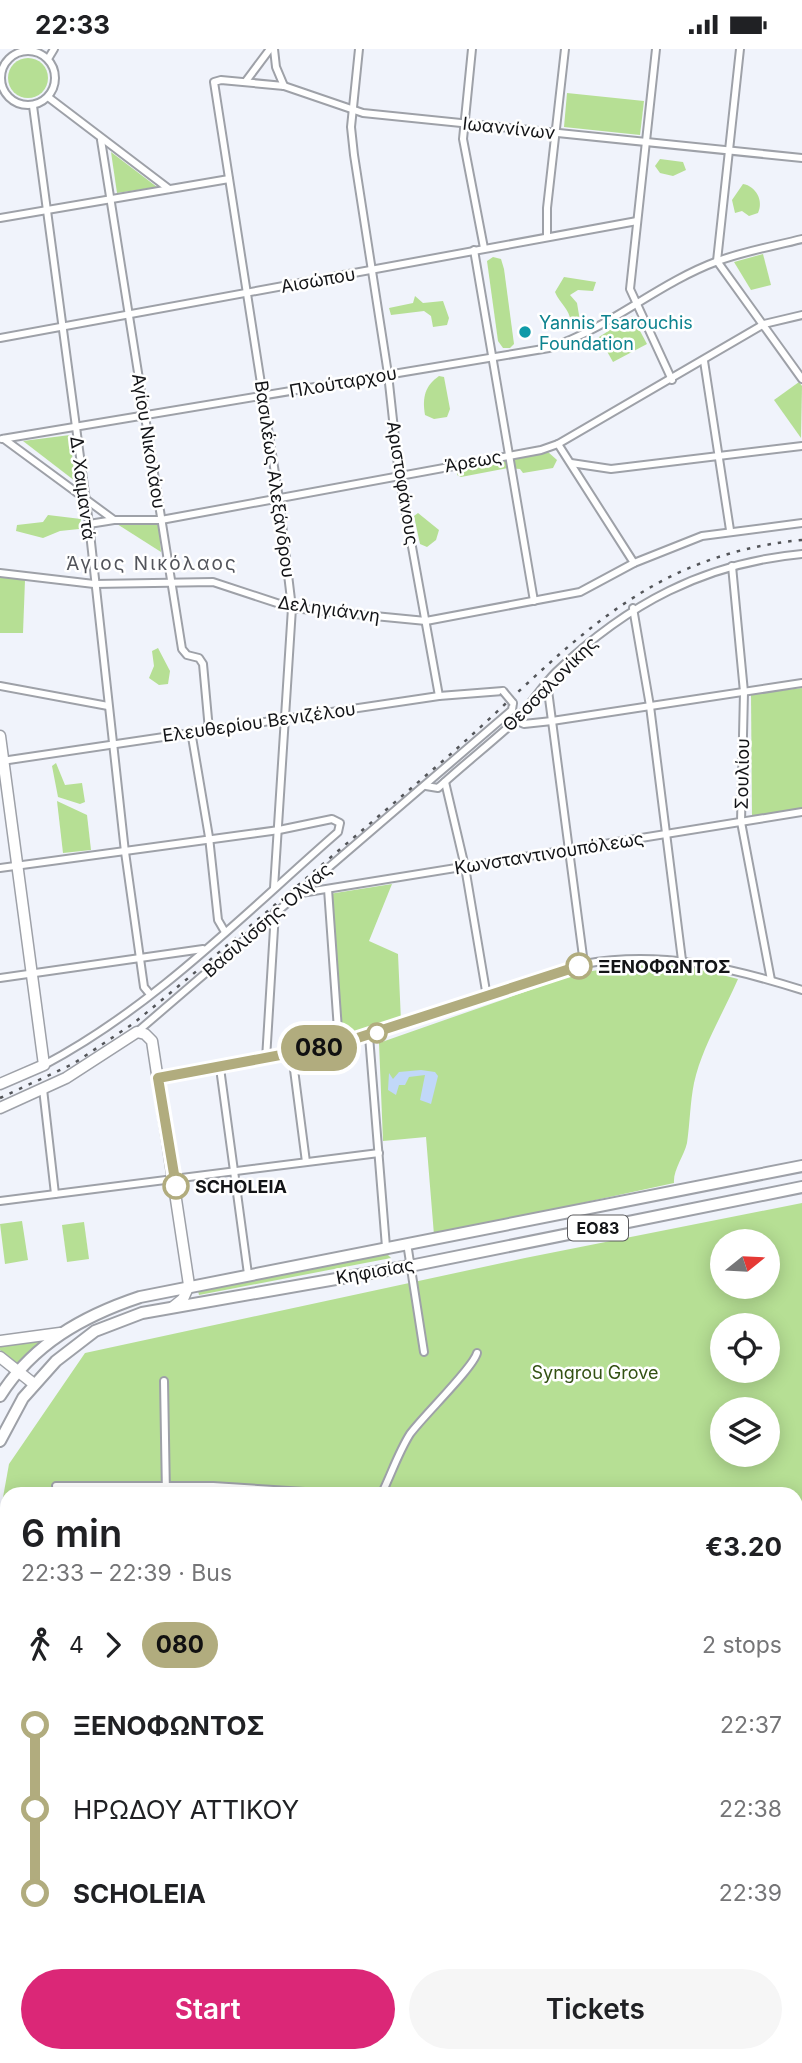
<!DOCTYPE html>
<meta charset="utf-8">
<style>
:root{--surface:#fff;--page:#f6f6f6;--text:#202124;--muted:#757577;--accent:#db2777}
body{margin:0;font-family:Inter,sans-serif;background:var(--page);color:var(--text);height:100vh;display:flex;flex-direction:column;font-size:26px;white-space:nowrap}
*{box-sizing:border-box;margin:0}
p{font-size:23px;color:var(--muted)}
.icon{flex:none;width:38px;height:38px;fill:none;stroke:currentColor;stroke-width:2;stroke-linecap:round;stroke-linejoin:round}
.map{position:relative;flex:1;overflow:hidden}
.panel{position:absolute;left:0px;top:1438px;width:803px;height:576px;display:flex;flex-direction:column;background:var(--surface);border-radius:21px 21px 0 0;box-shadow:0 4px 18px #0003}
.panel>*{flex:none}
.badge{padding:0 14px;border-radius:23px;font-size:24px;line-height:46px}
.needle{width:46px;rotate:72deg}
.tools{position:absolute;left:710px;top:1180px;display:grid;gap:14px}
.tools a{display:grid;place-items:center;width:70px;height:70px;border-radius:50%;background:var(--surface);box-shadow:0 4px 18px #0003;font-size:35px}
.map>.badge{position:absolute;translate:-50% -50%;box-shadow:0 0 0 4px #fff}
.legs{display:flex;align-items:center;gap:10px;height:77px;padding:0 21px;font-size:23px}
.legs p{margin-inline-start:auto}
.summary{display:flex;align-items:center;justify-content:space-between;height:119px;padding:0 21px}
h1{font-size:38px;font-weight:600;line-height:52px}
.cta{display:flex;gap:14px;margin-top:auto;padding:14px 21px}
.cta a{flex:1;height:80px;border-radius:42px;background:var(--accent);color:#fff;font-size:28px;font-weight:600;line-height:80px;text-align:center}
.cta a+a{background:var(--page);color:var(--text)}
ul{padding:0 21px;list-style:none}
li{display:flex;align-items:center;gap:24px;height:84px;font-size:26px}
li i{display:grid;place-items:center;width:10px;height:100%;margin:0 9px;background:currentColor}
li i::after{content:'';width:18px;height:18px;margin:-9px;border:5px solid;border-radius:50%;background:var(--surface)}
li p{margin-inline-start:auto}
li:first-child i{background:linear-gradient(#0000 50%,currentColor 0)}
li:last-child i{background:linear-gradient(currentColor 50%,#0000 0)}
.status{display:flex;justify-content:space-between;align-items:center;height:49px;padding:0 35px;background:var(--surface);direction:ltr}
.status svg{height:19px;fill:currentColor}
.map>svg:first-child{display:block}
</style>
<div class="status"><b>22:33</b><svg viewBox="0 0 49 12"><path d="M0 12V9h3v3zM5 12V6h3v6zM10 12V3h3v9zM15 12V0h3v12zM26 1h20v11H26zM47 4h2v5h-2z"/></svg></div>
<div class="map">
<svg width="802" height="2014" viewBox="0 0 802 2014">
<rect width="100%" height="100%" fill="#f0f3fb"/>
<g fill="#b6df94" fill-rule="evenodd">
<circle cx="28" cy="29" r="20"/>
<polygon points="567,44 644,52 640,86 564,78"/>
<polygon points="111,103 157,138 117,144"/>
<polygon points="660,110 683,113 686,121 673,127 660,124 655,117"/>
<path d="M743 135C756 137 764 152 758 164L749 167 742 162 735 164 732 151Z"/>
<polygon points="763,205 771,236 751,241 734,213"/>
<polygon points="493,208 501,210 504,220 514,295 510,299 503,299 498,292 487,212"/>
<path d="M564 228 596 233 593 242 578 241 570 246 577 254 580 272 576 276 571 273C569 259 560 255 555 243Z"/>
<polygon points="415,247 423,254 443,252 449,269 447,276 433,278 431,267 424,262 391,266 389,259 413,254"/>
<polygon points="632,267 647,295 613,313 599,288"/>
<path d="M439 327 444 328 450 360 447 368 434 370 425 366C422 348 425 337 439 327Z"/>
<polygon points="799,333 802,337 801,389 774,351"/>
<polygon points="70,386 75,432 23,392"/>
<polygon points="548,403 557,411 553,419 523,424 520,420 508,419 461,428 457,426 457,422 469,417"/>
<polygon points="418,464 439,481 436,491 427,498 420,495 414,467"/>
<polygon points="48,466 81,470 79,480 60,482 43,489 16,482 17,476 43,473"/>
<polygon points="117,475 159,476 161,503"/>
<polygon points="0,528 25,531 23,584 0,584"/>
<polygon points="158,599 170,622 168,635 159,636 149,629 154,617 152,602"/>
<polygon points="802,639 802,759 752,767 751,645"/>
<polygon points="56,714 65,736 82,734 85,753 80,755 58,748 52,717"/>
<polygon points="57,752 87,766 91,801 63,804"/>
<polygon points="392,835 369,892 398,905 401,972 341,992 329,845"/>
<path d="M662 915 691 918 738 930C723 965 702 998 694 1034 690 1054 690 1074 687 1094 684 1107 673 1121 674 1134L434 1186 426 1088 383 1092 379 994 579 924 631 916Z"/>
<path d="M802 1154V2014H403L394 2007H796V1446H7V1576L0 1578V1465L9 1415 85 1304 525 1209ZM723 1192H768V1237H723ZM723 1276H768V1321H723ZM723 1360H768V1405H723Z"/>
<polygon points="22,1172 28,1211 5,1215 0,1175"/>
<polygon points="84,1173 89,1210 67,1213 62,1176"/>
<polygon points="386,1204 391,1209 199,1246 198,1242"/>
<polygon points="44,1291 18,1316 0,1301 0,1297"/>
<polygon points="331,2007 384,2007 393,2014 332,2014"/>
</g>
<polygon fill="#c1d8f9" points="421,1021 435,1023 438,1027 431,1055 420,1051 425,1026 409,1028 405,1036 399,1036 396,1046 388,1041 389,1024 393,1030 399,1023"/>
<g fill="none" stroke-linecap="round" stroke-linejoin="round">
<g stroke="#9ea1a8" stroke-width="10">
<g id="street">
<polyline points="274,0 276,18 284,37"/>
<polyline points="359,0 351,78 354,106 388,325 399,426 439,647"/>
<polyline points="472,0 463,90 484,199"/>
<polyline points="656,0 630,240 672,331"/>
<polyline points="740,0 717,212 802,330"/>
<circle cx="28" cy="29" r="27"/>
<polyline points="48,10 54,0"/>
<polyline points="246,32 270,0"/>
<polyline points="48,48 169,140"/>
<polyline points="33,57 89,475 125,803 144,938 149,944"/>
<polyline points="101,91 182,600 187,606 199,609 203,615 209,681"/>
<polyline points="0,169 229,130"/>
<polyline points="547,187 547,159 565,0"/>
<polyline points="474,201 534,552"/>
<polyline points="0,289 637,172"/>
<polyline points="704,312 730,481"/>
<path d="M2 390 549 299C610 279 658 234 718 212 745 202 774 197 802 190"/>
<polyline points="4,390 114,471 161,471 541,401 558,395 764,275 802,266"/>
<polyline points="558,395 634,514"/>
<polyline points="571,414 611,420 802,397"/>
<polyline points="89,475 114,471"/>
<polyline points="732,517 744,643 741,773 771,931"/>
<polyline points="0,524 94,535 213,533 292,559 426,572 580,543 634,514 702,487 802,474"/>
<polyline points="633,559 650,657 682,911"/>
<polyline points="547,634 584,915"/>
<polyline points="0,637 108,657"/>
<polyline points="515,671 524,675 552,672 802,634"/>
<polyline points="191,682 209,788 218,871 225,883"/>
<polyline points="2,712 439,647 503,642"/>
<polyline points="445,733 465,818 487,948"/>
<path d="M426 737 438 739C463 716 490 695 515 672 530 657 541 638 556 623 627 555 704 514 802 505"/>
<path d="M0 819 279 781 332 770 340 774 338 783C245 864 154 958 44 1016"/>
<polyline points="274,839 292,559 279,450 214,33 221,31 284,37 363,64 802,109"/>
<polyline points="328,840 339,995"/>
<polyline points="295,845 802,763"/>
<polyline points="0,929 203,900"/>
<polyline points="137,983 512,661 513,654"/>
<polyline points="369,987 386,1198"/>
<polyline points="292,1005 306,1113"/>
<polyline points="266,1010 275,863"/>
<polyline points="220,1019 248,1225"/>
<path d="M158 1029 339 995 584 915C660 901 729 918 802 941"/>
<polyline points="43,1040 55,1145"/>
<polyline points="0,1152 379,1104"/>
<polyline points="407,1194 424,1303"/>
<polyline points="164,1332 166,1446"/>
<polyline points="56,1437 213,1437 352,1446"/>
<path d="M381 1446C391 1426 398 1404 410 1385 424 1366 473 1319 477 1304"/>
<polyline points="0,1676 7,1676"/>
<polyline points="0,1798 7,1796"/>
<polyline points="0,1872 7,1873"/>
<polyline points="0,1899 7,1897"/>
<polyline points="184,2007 184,2014"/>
<polyline points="60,2014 60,2007"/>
<polyline points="284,2014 285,2007"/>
</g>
</g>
<g stroke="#9ea1a8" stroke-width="13">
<g id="secondary">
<polyline points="0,687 44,1016 0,1035"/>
<polyline points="0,1059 66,1029 137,983 145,985 152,992 189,1236 183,1250 173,1258"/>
<polyline points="0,1292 60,1284"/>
<polyline points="0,1308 34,1335"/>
</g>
</g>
<g stroke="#9ea1a8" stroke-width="14">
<g id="primary">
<path d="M0 1347C33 1295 83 1267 140 1248L802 1117"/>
<polyline points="0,1392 23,1349 56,1312 95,1282 142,1264 410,1217 802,1138"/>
</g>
</g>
<use href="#street" stroke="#fff" stroke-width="6"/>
<use href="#secondary" stroke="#fff" stroke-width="10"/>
<use href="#primary" stroke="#fff" stroke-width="10"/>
<path stroke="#535559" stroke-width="2.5" stroke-dasharray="3.5 7" stroke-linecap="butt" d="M0 1049 73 1015 134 974C236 890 337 803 437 717 557 614 632 507 802 491"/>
<g stroke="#9ea1a8" stroke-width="10" stroke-linecap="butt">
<polyline id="street-bridge" points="503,642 513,654"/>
</g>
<use href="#street-bridge" stroke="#fff" stroke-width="6"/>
</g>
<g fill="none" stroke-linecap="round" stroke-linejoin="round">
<g stroke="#fff" stroke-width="16">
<polyline id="line-1" points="176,1137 158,1029 339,995 579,917"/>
</g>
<use href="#line-1" stroke="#b1ac7e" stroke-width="10"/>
</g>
<circle fill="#0f9aa8" stroke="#fff" stroke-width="2.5" cx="525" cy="283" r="7"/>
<g fill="#fff" stroke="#b1ac7e" stroke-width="3.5">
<circle cx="579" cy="917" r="12"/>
<circle cx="377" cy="984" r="9"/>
<circle cx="176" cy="1137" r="12"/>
</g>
<g text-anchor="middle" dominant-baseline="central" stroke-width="5" stroke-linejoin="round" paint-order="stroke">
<rect fill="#fff" stroke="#5a5a5d" stroke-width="2" x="568" y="1166.5" width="60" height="25" rx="5"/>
<g font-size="16" font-weight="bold" fill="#131417">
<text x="598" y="1179">ΕΟ83</text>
</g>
<g font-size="18" fill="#131417" stroke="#fff">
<text transform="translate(509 79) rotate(6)">Ιωαννίνων</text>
<text transform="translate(318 231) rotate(-10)">Αισώπου</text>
<text transform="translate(343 333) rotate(-10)">Πλούταρχου</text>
<text transform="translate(149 392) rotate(81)">Αγίου Νικολάου</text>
<text transform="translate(473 412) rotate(-10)">Άρεως</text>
<text transform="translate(275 430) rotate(82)">Βασιλέως Αλεξάνδρου</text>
<text transform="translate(403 434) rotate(81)">Αριστοφάνους</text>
<text transform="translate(83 439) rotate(83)">Δ. Χαιμαντά</text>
<text transform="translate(329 560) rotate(8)">Δεληγιάννη</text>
<text transform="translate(550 635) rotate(-45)">Θεσσαλονίκης</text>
<text transform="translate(259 673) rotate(-8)">Ελευθερίου Βενιζέλου</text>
<text transform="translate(742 725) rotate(-89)">Σουλίου</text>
<text transform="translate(549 804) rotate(-9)">Κωνσταντινουπόλεως</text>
<text transform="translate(267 871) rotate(-41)">Βασιλίσσης Όλγας</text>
<text transform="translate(375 1222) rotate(-10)">Κηφισίας</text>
</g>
<g font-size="18" fill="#0d838f" stroke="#fff" text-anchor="start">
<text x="539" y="273">Yannis Tsarouchis<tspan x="539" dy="21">Foundation</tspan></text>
</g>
<g font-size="18" font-weight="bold" fill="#131417" stroke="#fff" text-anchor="start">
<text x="598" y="917">ΞΕΝΟΦΩΝΤΟΣ</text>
<text x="195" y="1137">SCHOLEIA</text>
</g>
<g font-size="18" fill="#335113" stroke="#fff">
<text x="595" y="1323">Syngrou Grove</text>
</g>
<g font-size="19" letter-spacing="2" fill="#52545b" stroke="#fff">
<text x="152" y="514">Άγιος Νικόλαος</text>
</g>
</g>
</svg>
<div class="tools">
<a><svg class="needle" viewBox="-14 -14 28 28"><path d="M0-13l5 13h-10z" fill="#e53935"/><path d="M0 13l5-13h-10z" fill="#757577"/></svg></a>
<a><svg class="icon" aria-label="locate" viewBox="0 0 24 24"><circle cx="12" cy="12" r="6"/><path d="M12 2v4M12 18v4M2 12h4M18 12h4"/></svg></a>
<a><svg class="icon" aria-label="layers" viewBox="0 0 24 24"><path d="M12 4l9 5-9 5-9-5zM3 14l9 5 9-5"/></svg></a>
</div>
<b class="badge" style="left:319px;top:999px;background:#b1ac7e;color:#111">080</b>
<section class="panel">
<div class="summary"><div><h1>6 min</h1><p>22:33 – 22:39 · Bus</p></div><b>€3.20</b></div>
<div class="legs"><svg class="icon" aria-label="walk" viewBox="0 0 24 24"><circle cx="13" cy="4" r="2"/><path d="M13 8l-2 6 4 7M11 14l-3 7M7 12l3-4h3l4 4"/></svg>4<svg class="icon" aria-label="forward" viewBox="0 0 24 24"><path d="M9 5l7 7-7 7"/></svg><b class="badge" style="background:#b1ac7e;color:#111">080</b><p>2 stops</p></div>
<ul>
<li><i style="color:#b1ac7e"></i><b>ΞΕΝΟΦΩΝΤΟΣ</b><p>22:37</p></li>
<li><i style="color:#b1ac7e"></i><span>ΗΡΩΔΟΥ ΑΤΤΙΚΟΥ</span><p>22:38</p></li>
<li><i style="color:#b1ac7e"></i><b>SCHOLEIA</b><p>22:39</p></li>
</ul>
<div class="cta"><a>Start</a><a>Tickets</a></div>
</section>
</div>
